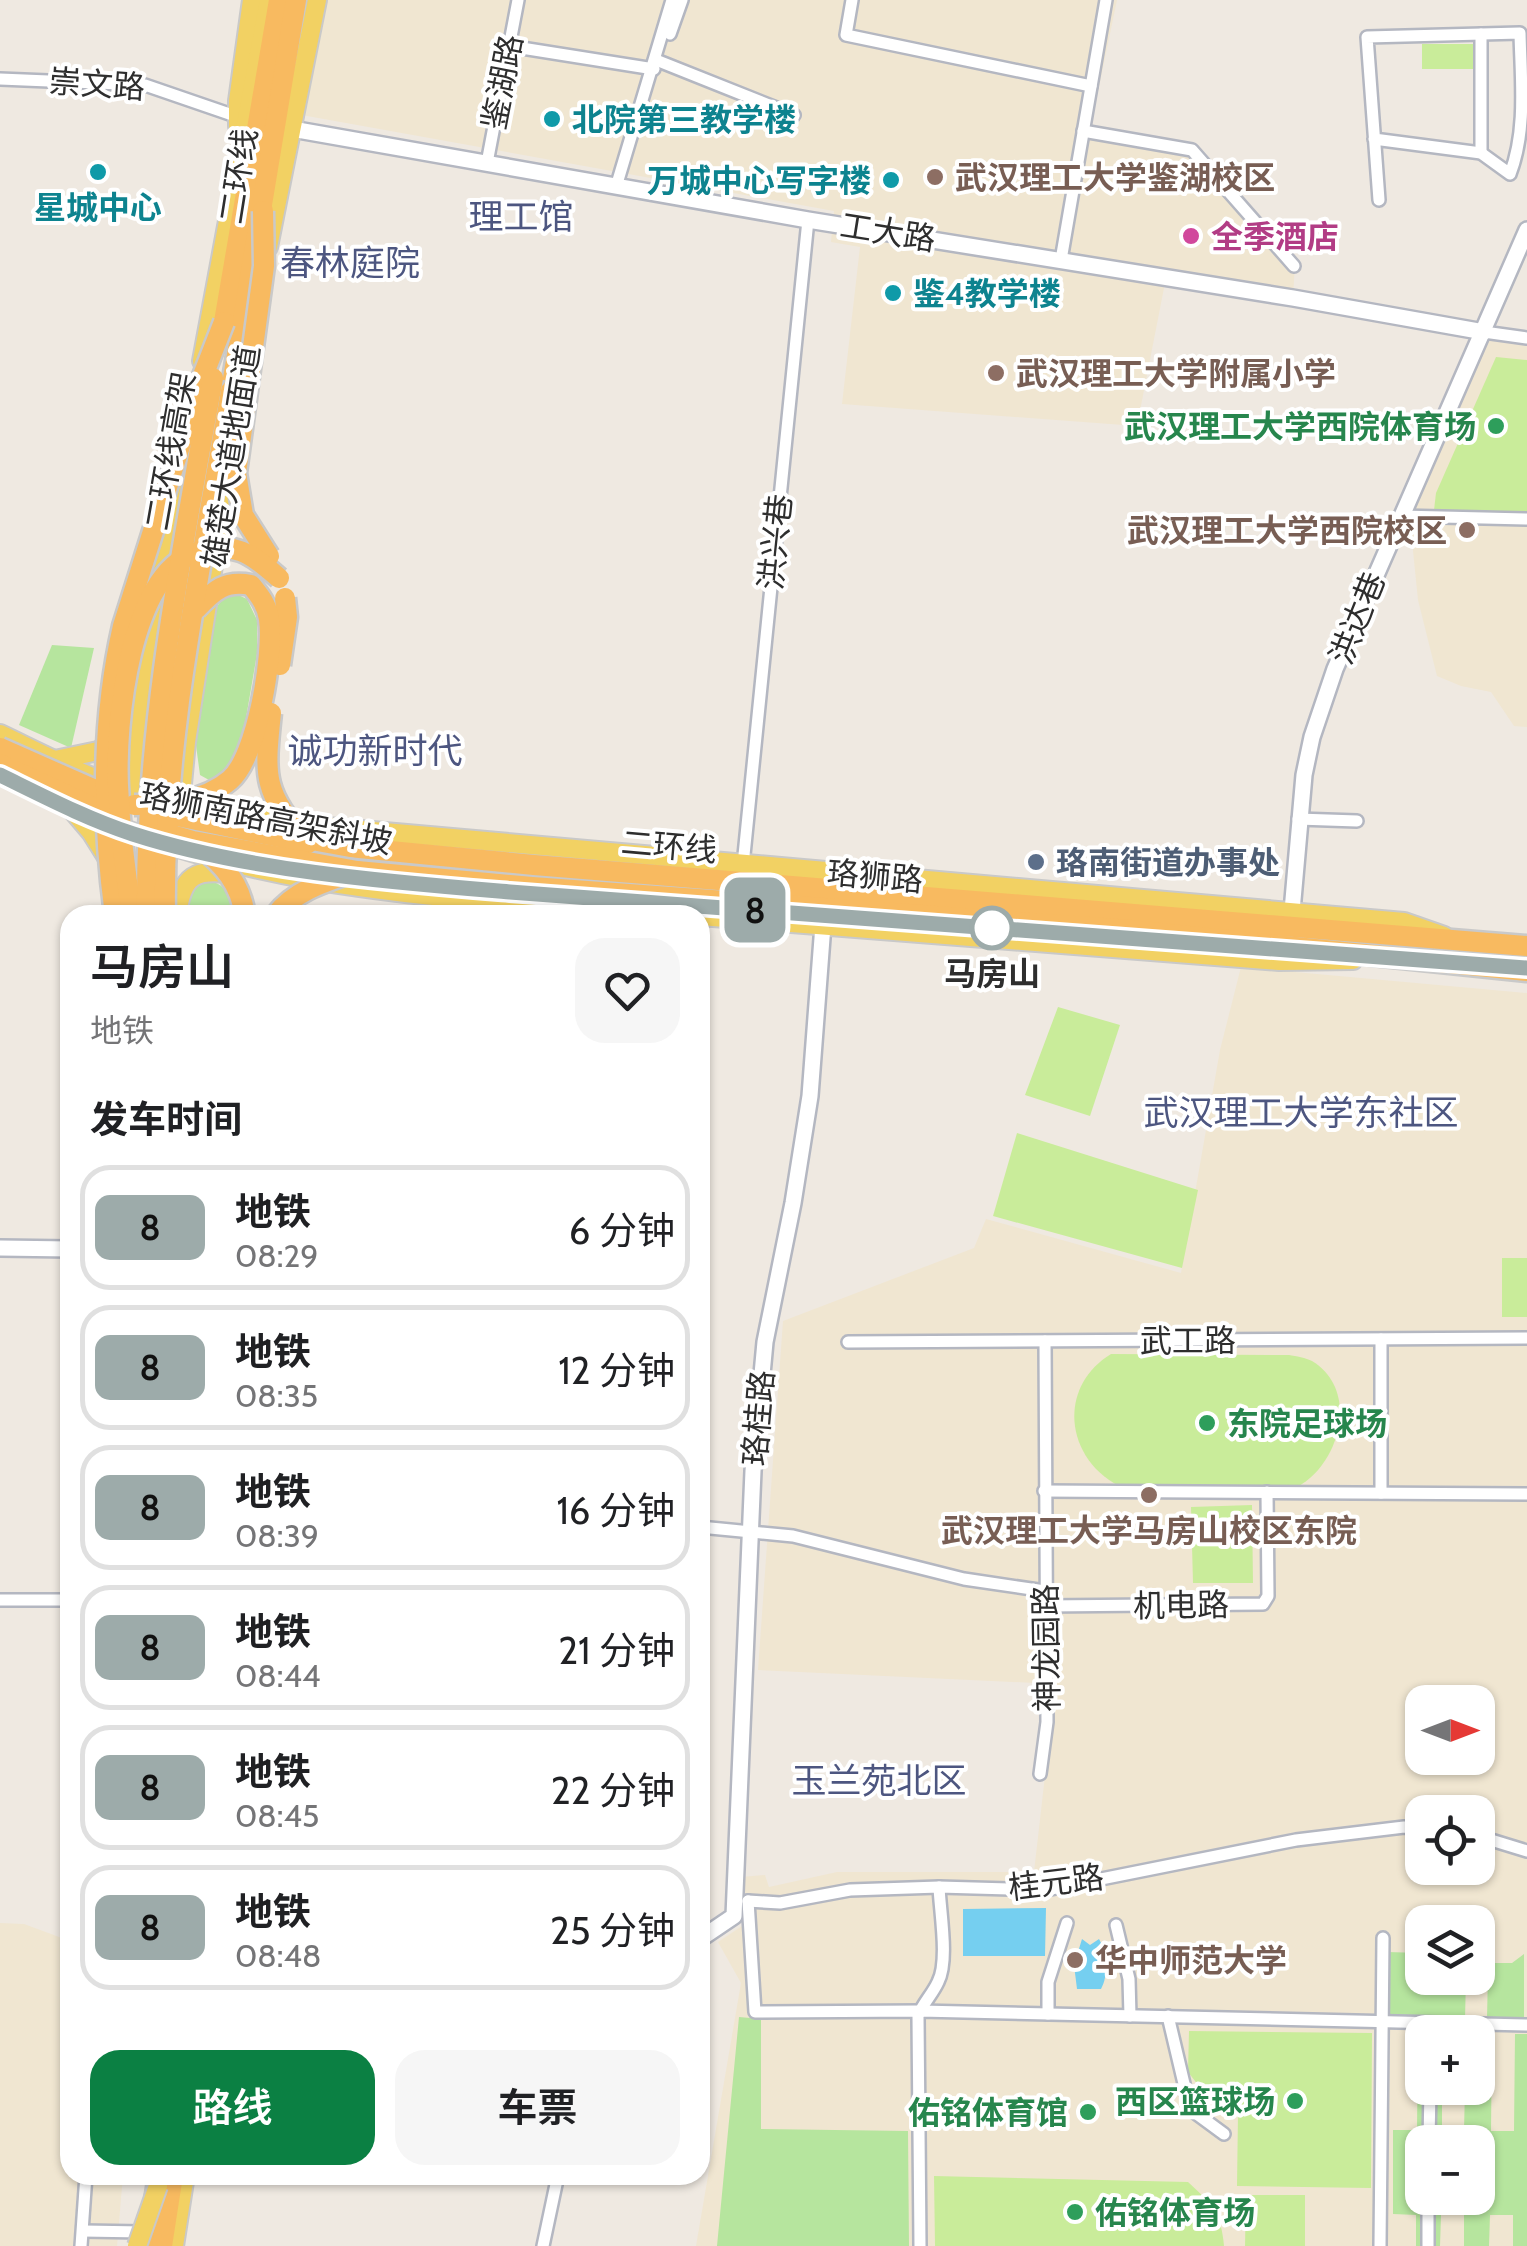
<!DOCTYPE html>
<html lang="zh">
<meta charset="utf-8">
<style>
:root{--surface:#fff;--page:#f6f6f6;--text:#202124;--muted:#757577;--line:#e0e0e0;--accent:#0b8043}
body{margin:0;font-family:Cabin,"Noto Sans SC",sans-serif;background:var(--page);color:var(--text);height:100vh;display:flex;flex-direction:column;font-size:38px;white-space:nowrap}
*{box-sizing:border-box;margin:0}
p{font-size:32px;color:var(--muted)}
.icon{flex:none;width:55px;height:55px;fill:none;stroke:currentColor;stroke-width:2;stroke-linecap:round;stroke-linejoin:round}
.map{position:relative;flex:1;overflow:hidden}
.details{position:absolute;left:60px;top:905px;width:650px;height:1280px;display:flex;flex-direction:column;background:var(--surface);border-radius:30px;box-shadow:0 2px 8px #0004}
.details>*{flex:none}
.badge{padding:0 20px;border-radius:15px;font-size:35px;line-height:65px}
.needle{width:65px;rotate:90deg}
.tools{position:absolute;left:1405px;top:1685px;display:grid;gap:20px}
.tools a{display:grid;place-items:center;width:90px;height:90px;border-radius:20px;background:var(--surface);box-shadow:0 2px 8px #0004;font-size:50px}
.map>.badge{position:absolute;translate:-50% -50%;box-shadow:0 0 0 5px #fff}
h2{padding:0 30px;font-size:38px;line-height:90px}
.round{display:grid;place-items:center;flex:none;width:105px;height:105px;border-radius:30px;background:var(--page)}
.headline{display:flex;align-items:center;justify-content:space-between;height:170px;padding:0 30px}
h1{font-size:48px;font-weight:600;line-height:75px}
.action{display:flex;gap:20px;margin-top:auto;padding:20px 30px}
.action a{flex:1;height:115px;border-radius:30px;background:var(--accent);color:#fff;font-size:40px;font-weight:600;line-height:115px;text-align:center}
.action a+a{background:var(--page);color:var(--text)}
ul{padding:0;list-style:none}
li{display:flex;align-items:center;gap:30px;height:125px;margin:0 20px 15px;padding:0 10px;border:5px solid var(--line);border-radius:30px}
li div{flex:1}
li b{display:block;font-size:38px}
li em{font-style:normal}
li .badge{min-width:110px;font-weight:700;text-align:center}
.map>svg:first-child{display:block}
</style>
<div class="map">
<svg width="1527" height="2246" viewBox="0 0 1527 2246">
<rect width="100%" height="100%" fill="#efe9e1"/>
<g fill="#f0e6d1" fill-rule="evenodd">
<polygon points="321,0 1117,0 1091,125 1190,144 1295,263 1293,298 1165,283 1137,426 842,404 860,247 831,242 834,211 296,114"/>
<polygon points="1485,330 1527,335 1527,727 1514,726 1491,692 1461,686 1437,676 1418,600 1412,541 1403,509"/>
<path d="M1241 967 1527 993V2246H696L741 1983 718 1942 742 1926 741 1877 765 1875 769 1887 837 1872H1034L1051 1723 1047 1722 1035 1683 758 1670 783 1321 974 1248 986 1219 1181 1273 1220 1050ZM1422 1702H1478V1758H1422ZM1422 1812H1478V1868H1422ZM1422 1922H1478V1978H1422ZM1422 2032H1478V2088H1422ZM1422 2142H1478V2198H1422Z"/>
<polygon points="0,1923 24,1924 70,1941 70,2175 123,2175 117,2246 0,2246"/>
</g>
<g fill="#b6e59e" fill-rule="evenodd">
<path d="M236 594 247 599 257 620V654L241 747 226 772 209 780 200 775 195 738 211 619C217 606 221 596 236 594Z"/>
<polygon points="52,645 94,648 71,748 19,725"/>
<path d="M205 881C225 881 232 897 233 915H183L196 887Z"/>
<polygon points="1387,1952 1422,1953 1422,1978 1466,1978 1465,2019 1386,2018"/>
<polygon points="1524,1954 1524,2020 1487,2019 1488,1972 1491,1970 1492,1963 1512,1963"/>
<polygon points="739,2017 761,2019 761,2129 908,2131 909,2246 717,2246"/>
<path d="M1418 2033H1422V2088H1442V2131H1464L1465 2088H1478V2034H1492L1491 2131H1514L1515 2034H1527V2246H1513V2215H1490L1489 2246H1464V2215H1441L1440 2246H1416V2215L1393 2214V2130H1417ZM1422 2142H1478V2198H1422Z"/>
</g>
<g fill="#c9ec9a">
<polygon points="1422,44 1475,44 1476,69 1422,69"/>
<polygon points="1496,357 1527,360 1527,514 1438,515 1434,510 1436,493"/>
<polygon points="1058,1007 1120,1025 1090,1116 1025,1095"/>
<polygon points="1017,1133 1198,1190 1182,1268 993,1216"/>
<rect x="1502" y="1258" width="25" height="59"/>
<path d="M1111 1354 1289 1355C1296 1356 1306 1358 1312 1361 1361 1391 1339 1465 1297 1487L1119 1486C1065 1458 1057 1387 1111 1354Z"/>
<polygon points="1252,1505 1253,1583 1193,1583 1191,1507"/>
<polygon points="1189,2031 1372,2033 1371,2188 1237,2186 1238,2113 1217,2112 1217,2090 1202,2090 1188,2072"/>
<path d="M934 2176 1188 2182C1212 2204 1221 2213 1224 2246H935Z"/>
<polygon points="1246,2195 1305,2195 1305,2246 1245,2246"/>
</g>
<g fill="#75cff0">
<polygon points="1046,1908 1045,1956 963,1956 963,1909"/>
<path d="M1082 1939 1090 1945 1099 1939C1107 1953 1109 1975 1101 1989H1077L1074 1965Z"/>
</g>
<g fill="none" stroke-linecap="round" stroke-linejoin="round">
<g stroke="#b4b7c1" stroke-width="16">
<g id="minor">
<polyline points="852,0 846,35 1091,86"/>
<polyline points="670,34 682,0"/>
<polyline points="1481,34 1481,153"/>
<polyline points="509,46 654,69"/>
<polyline points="656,60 794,115"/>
<polyline points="0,79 145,85 244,119"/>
<polyline points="1083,131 1192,150 1294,266"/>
<path d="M1374 139 1481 153 1510 174C1527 130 1521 79 1520 33L1367 37 1379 200"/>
<polyline points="487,163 518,0"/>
<polyline points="616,187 672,0"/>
<polyline points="1061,260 1106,0"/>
<polyline points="1484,332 1527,338"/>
<polyline points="1400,516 1527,519"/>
<polyline points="1298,819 1357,821"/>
<polyline points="743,865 808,220"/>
<polyline points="1381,1339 1381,1493"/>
<polyline points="848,1342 1527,1338"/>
<polyline points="1044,1491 1527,1494"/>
<polyline points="700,1527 793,1536 964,1579 1045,1591"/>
<polyline points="0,1600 70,1600"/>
<polyline points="1045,1606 1263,1604 1268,1596 1267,1492"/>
<polyline points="1040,1774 1047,1722 1045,1341"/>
<polyline points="1478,1836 1527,1851"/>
<polyline points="748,1901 755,2012 920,2011 1527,2025"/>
<polyline points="748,1901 780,1903 850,1890 939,1887 1046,1890 1296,1840 1404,1827 1422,1829"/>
<polyline points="1116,1925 1129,1979 1130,2016"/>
<polyline points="1048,2014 1048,1982 1067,1923"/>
<polyline points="1168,2016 1190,2109 1224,2134"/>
<polyline points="1429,2142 1430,2088"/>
<polyline points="83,2231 143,2232"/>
<polyline points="81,2246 86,2175"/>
<polyline points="543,2246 558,2175"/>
<path d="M920 2246 918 2016C923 2003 932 1995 938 1982 949 1961 940 1912 939 1887"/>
<polyline points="1380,2246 1383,1938"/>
<polyline points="1428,2246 1428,2198"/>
</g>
</g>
<g stroke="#b4b7c1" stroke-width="20">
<g id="tertiary">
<polyline points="292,129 808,220 1293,298 1484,332"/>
<polyline points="1292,911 1304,775 1312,737 1335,669 1527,230"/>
<polyline points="0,1248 70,1249"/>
<polyline points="700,1939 734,1916 753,1471 765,1342 793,1203 810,1096 823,925"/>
</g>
</g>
<g stroke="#c9c9c9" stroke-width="22">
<g id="primary">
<polyline points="238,126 238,101 252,0"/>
<polyline points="268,247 317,0"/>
<polyline points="202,361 269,0"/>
<path d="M0 734C42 754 84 776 129 791 178 808 230 815 282 823L1404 922 1444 936"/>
<polyline points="55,760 98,751 115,741"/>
<polyline points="129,800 151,623 183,460"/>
<polyline points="68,805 91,832 108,859"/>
<polyline points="179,815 186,742 230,454"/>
<path d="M109 823C285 896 496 902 684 915"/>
<path d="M177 915C182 875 195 868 234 874"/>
<polyline points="700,916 1279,961 1353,960"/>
<polyline points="174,2246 185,2175"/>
</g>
</g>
<g stroke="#c9c9c9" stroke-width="25">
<g id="trunk">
<polyline points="224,322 279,0"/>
<polyline points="231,391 296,0"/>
<polyline points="308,843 534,865 1527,946"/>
<polyline points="357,871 532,887 1131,930 1527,971"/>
<polyline points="148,2246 159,2175"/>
<polyline points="162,2246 173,2175"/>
</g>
</g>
<use href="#minor" stroke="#fff" stroke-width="11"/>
<use href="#tertiary" stroke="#fff" stroke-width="15"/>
<use href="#primary" stroke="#f2d163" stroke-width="18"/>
<use href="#trunk" stroke="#f8ba60" stroke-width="20"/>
<g stroke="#c9c9c9" stroke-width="22" stroke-linecap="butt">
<polyline id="primary-bridge" points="137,2246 158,2186"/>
</g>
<g stroke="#c9c9c9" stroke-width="25" stroke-linecap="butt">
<g id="trunk-bridge">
<polyline points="263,211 264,266 236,473 243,515 269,556"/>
<polyline points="280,665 287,617 285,598"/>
<path d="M271 713C264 779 263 792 308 843"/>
<polyline points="0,748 111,797"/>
<polyline points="0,764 117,818"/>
<path d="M134 805C167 805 204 802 230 780 257 757 274 654 269 619 267 605 260 596 251 585 225 580 214 590 196 609"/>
<polyline points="158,812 308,843"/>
<polyline points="159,831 193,841 357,871"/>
<path d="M199 845C224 865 240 883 245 915"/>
<path d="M115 915C102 818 101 722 123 626L199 386 224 322"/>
<path d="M132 915C125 872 120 829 118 786 115 725 129 572 198 552 236 540 252 555 279 578"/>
<path d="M147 915C145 735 181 555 213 378"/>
<path d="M165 915C162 740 202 563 231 391"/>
<path d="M276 915C295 890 327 881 356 871"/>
</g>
</g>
<use href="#primary-bridge" stroke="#f2d163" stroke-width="18"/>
<use href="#trunk-bridge" stroke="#f8ba60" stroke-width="20"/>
</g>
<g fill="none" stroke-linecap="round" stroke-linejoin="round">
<g stroke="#fff" stroke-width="22">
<path id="line" d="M0 775C43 796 87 819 133 834 248 871 389 882 510 892L1527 968"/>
</g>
<use href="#line" stroke="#9dabaa" stroke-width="15"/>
</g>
<g fill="#0f9aa8" stroke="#fff" stroke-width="4">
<circle cx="552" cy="119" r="10"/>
<circle cx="98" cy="172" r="10"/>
<circle cx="891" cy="180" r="10"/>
<circle cx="893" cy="293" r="10"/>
</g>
<g fill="#8d6e63" stroke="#fff" stroke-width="4">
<circle cx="935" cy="177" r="10"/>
<circle cx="996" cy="373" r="10"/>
<circle cx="1467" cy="530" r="10"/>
<circle cx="1149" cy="1495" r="10"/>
<circle cx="1075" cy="1960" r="10"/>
</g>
<circle fill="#d1479c" stroke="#fff" stroke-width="4" cx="1191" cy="236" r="10"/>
<g fill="#2e9e5b" stroke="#fff" stroke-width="4">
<circle cx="1496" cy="426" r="10"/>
<circle cx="1207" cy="1423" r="10"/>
<circle cx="1295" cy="2101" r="10"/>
<circle cx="1088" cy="2112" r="10"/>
<circle cx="1075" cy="2212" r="10"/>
</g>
<circle fill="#5c6f8a" stroke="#fff" stroke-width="4" cx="1036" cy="862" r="10"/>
<circle fill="#fff" stroke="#9dabaa" stroke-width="5" cx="992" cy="928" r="20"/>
<g text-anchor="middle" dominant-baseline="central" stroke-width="8" stroke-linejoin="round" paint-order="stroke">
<g font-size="32" fill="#2e2e2e" stroke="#fff">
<text transform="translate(502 82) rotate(-79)">鉴湖路</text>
<text transform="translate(97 84) rotate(4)">崇文路</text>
<text transform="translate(238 176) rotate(-81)">二环线</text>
<text transform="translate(888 232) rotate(9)">工大路</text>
<text transform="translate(170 451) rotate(-80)">二环线高架</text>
<text transform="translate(231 456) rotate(-81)">雄楚大道地面道</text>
<text transform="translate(775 542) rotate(-84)">洪兴巷</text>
<text transform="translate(1357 618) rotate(-68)">洪达巷</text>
<text transform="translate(266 818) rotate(11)">珞狮南路高架斜坡</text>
<text transform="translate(669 846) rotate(5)">二环线</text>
<text transform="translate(875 876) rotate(5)">珞狮路</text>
<text x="1188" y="1340">武工路</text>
<text transform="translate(758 1418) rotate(-85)">珞桂路</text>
<text transform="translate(1181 1605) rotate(-1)">机电路</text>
<text transform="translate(1046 1648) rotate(-91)">神龙园路</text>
<text transform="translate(1056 1882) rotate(-7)">桂元路</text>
</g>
<g font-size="32" font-weight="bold" fill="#0d838f" stroke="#fff" text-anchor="start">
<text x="572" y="119">北院第三教学楼</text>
<text x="871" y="180" text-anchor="end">万城中心写字楼</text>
<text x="98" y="207" text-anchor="middle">星城中心</text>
<text x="913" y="293">鉴4教学楼</text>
</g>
<g font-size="32" font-weight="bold" fill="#785e54" stroke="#fff" text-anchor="start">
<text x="955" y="177">武汉理工大学鉴湖校区</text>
<text x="1016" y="373">武汉理工大学附属小学</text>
<text x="1447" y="530" text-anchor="end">武汉理工大学西院校区</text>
<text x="1149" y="1530" text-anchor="middle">武汉理工大学马房山校区东院</text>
<text x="1095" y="1960">华中师范大学</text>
</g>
<g font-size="32" font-weight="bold" fill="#b23c85" stroke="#fff" text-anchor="start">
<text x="1211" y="236">全季酒店</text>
</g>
<g font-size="32" font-weight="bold" fill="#27864d" stroke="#fff" text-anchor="end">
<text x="1476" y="426">武汉理工大学西院体育场</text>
<text x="1227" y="1423" text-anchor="start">东院足球场</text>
<text x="1275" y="2101">西区篮球场</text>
<text x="1068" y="2112">佑铭体育馆</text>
<text x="1095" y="2212" text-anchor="start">佑铭体育场</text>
</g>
<g font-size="32" font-weight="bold" fill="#4e5e75" stroke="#fff" text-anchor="start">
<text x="1056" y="862">珞南街道办事处</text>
</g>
<g font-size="32" font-weight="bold" fill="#2e2e2e" stroke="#fff">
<text x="992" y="973">马房山</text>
</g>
<g font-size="35" fill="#4d5680" stroke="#fff">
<text x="521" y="216">理工馆</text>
<text x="350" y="262">春林庭院</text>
<text x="375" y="750">诚功新时代</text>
<text x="1301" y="1112">武汉理工大学东社区</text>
<text x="879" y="1780">玉兰苑北区</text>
</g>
</g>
</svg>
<div class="tools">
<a><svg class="needle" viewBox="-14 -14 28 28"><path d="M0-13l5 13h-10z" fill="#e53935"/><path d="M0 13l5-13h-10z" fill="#757577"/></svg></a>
<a><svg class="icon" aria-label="locate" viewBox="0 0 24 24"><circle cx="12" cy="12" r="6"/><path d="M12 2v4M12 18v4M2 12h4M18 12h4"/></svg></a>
<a><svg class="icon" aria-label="layers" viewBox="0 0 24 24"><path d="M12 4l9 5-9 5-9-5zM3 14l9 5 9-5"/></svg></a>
<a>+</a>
<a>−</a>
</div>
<b class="badge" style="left:755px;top:910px;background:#9dabaa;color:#111">8</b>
<section class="details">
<div class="headline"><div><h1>马房山</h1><p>地铁</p></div><a class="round"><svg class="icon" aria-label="heart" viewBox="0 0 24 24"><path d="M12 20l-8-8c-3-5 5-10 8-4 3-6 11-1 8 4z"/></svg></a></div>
<h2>发车时间</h2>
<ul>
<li><span class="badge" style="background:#9dabaa;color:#111">8</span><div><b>地铁</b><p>08:29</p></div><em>6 分钟</em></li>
<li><span class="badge" style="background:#9dabaa;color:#111">8</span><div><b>地铁</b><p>08:35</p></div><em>12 分钟</em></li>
<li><span class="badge" style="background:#9dabaa;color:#111">8</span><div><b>地铁</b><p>08:39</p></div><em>16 分钟</em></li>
<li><span class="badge" style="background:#9dabaa;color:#111">8</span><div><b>地铁</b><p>08:44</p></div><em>21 分钟</em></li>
<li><span class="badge" style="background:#9dabaa;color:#111">8</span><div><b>地铁</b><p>08:45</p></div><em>22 分钟</em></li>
<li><span class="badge" style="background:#9dabaa;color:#111">8</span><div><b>地铁</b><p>08:48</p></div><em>25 分钟</em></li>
</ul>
<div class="action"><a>路线</a><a>车票</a></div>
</section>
</div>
